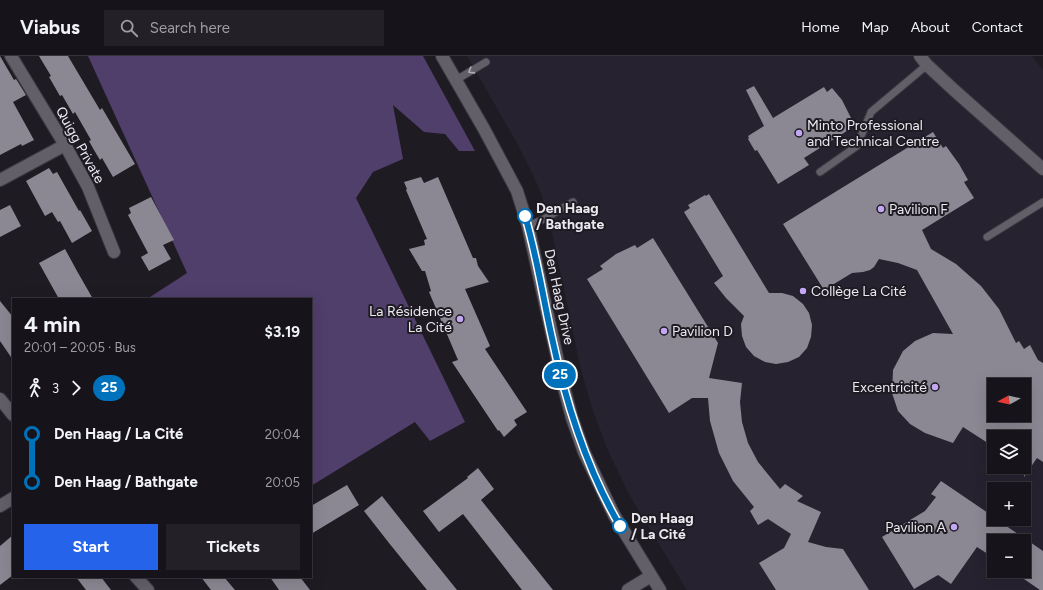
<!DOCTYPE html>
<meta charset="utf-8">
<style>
:root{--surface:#16141a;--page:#232127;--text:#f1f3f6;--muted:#9e9ea2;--line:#353339;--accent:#2563eb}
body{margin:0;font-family:Figtree,sans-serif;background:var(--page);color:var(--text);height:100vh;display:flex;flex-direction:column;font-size:15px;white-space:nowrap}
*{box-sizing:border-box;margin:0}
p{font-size:13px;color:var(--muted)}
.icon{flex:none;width:22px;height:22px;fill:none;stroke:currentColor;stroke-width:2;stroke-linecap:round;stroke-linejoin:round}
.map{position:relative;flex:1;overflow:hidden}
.details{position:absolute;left:12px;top:242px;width:300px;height:280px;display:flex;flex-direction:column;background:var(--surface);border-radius:0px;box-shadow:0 4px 16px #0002,0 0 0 1px var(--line)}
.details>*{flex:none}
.badge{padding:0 8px;border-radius:13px;font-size:14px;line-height:26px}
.needle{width:26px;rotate:262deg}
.controls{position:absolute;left:987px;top:322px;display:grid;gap:8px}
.controls a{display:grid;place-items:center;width:44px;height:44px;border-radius:0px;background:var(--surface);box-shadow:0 4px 16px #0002,0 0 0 1px var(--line);font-size:20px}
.map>.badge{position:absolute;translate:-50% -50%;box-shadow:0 0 0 2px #fff}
.legs{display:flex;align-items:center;gap:6px;height:44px;padding:0 12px;font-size:13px}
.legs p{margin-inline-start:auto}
.overview{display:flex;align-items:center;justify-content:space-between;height:68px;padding:0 12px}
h1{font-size:22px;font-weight:700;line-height:30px}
.cta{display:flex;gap:8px;margin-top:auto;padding:8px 12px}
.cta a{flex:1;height:46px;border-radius:0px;background:var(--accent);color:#fff;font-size:16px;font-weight:700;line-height:46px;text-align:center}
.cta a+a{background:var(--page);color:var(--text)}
ul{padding:0 12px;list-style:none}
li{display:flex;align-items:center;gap:14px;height:48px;font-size:15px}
li i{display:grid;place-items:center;width:6px;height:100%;margin:0 5px;background:currentColor}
li i::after{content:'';width:10px;height:10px;margin:-5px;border:3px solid;border-radius:50%;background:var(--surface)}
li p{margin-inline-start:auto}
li:first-child i{background:linear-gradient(#0000 50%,currentColor 0)}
li:last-child i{background:linear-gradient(currentColor 50%,#0000 0)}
header{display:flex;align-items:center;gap:24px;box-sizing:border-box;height:56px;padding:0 20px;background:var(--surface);border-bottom:1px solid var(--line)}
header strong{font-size:19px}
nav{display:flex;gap:22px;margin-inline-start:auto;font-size:14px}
.search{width:280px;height:36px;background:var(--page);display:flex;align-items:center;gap:10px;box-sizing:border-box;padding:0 14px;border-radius:0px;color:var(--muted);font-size:15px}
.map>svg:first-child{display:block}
</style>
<header>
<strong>Viabus</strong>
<div class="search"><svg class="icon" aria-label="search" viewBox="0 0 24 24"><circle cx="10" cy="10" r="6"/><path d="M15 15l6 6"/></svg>Search here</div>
<nav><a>Home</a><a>Map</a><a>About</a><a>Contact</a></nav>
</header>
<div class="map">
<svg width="1043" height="534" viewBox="0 0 1043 534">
<rect width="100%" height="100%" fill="#1e1b23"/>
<path fill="#272230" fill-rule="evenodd" d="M467 0H1032L1043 14V534H687L631 442 608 395 593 355 581 314 552 177 542 140 535 123 518 89ZM994 329H1024V359H994ZM994 381H1024V411H994ZM994 433H1024V463H994ZM994 485H1024V515H994Z"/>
<polygon fill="#503e6b" points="88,0 423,0 475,95 459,95 445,78 424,76 393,49 403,103 373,116 356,142 465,366 430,385 415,366 311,430 311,243 147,243 187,217"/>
<g fill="#8c8893" fill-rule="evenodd">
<polygon points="0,0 14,24 16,23 26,39 13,46 34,84 22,90 21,88 0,99"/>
<polygon points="39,0 68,0 100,54 102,52 135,108 113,121 102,102 100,104 94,94 89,85 91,84 75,56 73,58 62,39 60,40 49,21 51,20"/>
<polygon points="754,30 773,62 824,31 827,36 832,32 842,44 853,66 848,69 850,73 804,102 809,109 778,128 757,94 755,95 748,83 749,82 748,80 764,70 746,34"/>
<path d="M933 76 943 92 946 90 959 108 968 124 964 126 974 142 922 174 931 193 956 208 981 230 999 253 1016 287 1019 285 1024 293 1030 289 1038 304 1043 307V406L1037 402 1024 421V381H994V391L963 371 953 387 925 377 910 368 898 355 892 337 893 314 903 295 915 285 933 277 953 278 917 214 898 207 879 203 874 211 870 214 863 216 852 217 824 234 783 168ZM994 329H1024V359H994Z"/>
<polygon points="49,112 53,118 57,116 79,155 80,154 92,175 72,187 60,165 58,166 52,156 45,160 26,125"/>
<polygon points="421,121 424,127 438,121 473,202 476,202 478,210 489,226 465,233 490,290 485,293 527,356 514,364 517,369 504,381 499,374 498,375 452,306 458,304 429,236 431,235 425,215 422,215 409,193 425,189 424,184 427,183 406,134 407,133 404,126"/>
<polygon points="709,138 769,237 782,237 793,240 803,248 809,257 812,269 811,281 807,292 799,301 788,306 776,308 765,306 754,300 746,291 742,280 741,268 744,260 726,242 714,227 723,220 684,156 690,152 688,149 705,139 706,140"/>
<polygon points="151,141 174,184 163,189 171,203 149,215 141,201 148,197 128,159 131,157 129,152"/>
<polygon points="10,149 21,170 0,181 0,154"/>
<polygon points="653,182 718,287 709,322 742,327 740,346 742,366 748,387 758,406 780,433 785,428 803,440 797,445 821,456 808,486 826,491 843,493 869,534 776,534 759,507 784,492 791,478 768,463 758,469 750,455 754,451 733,425 719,397 710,365 708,342 692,342 669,357 587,223 603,213 600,210 616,198 635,189 637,192"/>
<polygon points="65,193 77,215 93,243 59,243 39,207"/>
<polygon points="0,245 13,261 13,304 0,285"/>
<polygon points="478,412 494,433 481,444 553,534 522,534 463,458 439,476 423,455 468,422 467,421"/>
<polygon points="941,425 994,461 994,463 996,463 1043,495 1043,534 1040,534 1024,523 1024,485 994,485 994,502 977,491 951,528 938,519 914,533 882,481 925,455 936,441 931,438"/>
<polygon points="347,429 359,449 311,478 311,450"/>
<polygon points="382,440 416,483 457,534 427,534 389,487 364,455"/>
<polygon points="13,479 13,519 0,529 0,490"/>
<polygon points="76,521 101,521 111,534 86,534"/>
<polygon points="201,521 224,521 235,534 211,534"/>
<polygon points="270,521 300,521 310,534 279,534"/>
</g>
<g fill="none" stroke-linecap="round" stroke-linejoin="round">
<g stroke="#3a383f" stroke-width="9">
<g id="lane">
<polyline points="456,24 486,6"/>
<polyline points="820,116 857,90 871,56 927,9"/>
<polyline points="528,170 544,163 573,146"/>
<polyline points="987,181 1043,146"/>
</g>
</g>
<g stroke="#3a383f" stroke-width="14">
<g id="street">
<polyline points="11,0 65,89 88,131 114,196"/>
<polyline points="920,0 927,9 954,34 1043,113"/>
<polyline points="0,124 65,89"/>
<polyline points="0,343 13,359"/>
<polyline points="0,450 13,442"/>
<polyline points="136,521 148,534"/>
</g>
</g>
<g stroke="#3a383f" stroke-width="14">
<g id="secondary">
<polyline points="442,0 484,73 517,135 528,170 563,328 572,362 584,396 614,459 660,534"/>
<polyline points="628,534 651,520"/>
</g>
</g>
<use href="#lane" stroke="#635f69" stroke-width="7"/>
<use href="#street" stroke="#635f69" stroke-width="12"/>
<use href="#secondary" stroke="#635f69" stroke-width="12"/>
</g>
<defs><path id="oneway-chevron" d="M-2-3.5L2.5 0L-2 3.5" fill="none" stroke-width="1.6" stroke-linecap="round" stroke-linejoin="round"/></defs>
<use stroke="#aeabb3" href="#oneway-chevron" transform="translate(471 15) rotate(148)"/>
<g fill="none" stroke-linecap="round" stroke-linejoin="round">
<g stroke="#fff" stroke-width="9">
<path id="line-1" d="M525 160C537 200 543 242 552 282 566 348 586 412 620 470"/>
</g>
<use href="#line-1" stroke="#0072bc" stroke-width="6"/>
</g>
<g fill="#c3a7f2" stroke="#1e1b23" stroke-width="1.5">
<circle cx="799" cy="77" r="4"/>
<circle cx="881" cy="153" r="4"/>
<circle cx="803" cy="235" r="4"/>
<circle cx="460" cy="263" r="4"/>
<circle cx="664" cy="275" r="4"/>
<circle cx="935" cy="331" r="4"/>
<circle cx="954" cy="471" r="4"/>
</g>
<g fill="#fff" stroke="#0072bc" stroke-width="2">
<circle cx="525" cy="160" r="7"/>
<circle cx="620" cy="470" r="7"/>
</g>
<g text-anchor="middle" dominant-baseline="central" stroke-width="4" stroke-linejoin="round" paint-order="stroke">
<g font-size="14" fill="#eceaf0" stroke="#1e1b23" text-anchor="start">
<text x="807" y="69">Minto Professional<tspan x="807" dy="16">and Technical Centre</tspan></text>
<text x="889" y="153">Pavilion F</text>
<text x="811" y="235">Collège La Cité</text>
<text x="452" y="255" text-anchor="end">La Résidence<tspan x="452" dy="16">La Cité</tspan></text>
<text x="672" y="275">Pavilion D</text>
<text x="927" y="331" text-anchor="end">Excentricité</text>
<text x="946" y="471" text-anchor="end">Pavilion A</text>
</g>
<g font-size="14" fill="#eceaf0" stroke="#1e1b23">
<text transform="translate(80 89) rotate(61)">Quigg Private</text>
<text transform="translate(559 241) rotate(78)">Den Haag Drive</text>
</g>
<g font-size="14" font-weight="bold" fill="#eceaf0" stroke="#1e1b23" text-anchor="start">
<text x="536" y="152">Den Haag<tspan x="536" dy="16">/ Bathgate</tspan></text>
<text x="631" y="462">Den Haag<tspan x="631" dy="16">/ La Cité</tspan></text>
</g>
</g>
</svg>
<div class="controls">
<a><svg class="needle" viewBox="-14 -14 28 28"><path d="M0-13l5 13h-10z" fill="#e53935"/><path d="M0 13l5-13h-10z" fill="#9e9ea2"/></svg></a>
<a><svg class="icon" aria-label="layers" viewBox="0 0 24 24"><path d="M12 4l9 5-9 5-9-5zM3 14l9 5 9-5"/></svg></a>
<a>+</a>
<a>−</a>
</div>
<b class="badge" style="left:560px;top:319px;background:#0072bc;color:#fff">25</b>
<section class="details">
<div class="overview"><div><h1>4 min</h1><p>20:01 – 20:05 · Bus</p></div><b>$3.19</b></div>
<div class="legs"><svg class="icon" aria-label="walk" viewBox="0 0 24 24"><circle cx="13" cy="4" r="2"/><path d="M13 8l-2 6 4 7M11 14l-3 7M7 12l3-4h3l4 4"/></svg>3<svg class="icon" aria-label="forward" viewBox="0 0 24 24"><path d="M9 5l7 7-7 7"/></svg><b class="badge" style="background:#0072bc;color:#fff">25</b></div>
<ul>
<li><i style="color:#0072bc"></i><b>Den Haag / La Cité</b><p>20:04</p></li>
<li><i style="color:#0072bc"></i><b>Den Haag / Bathgate</b><p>20:05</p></li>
</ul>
<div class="cta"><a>Start</a><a>Tickets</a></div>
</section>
</div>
